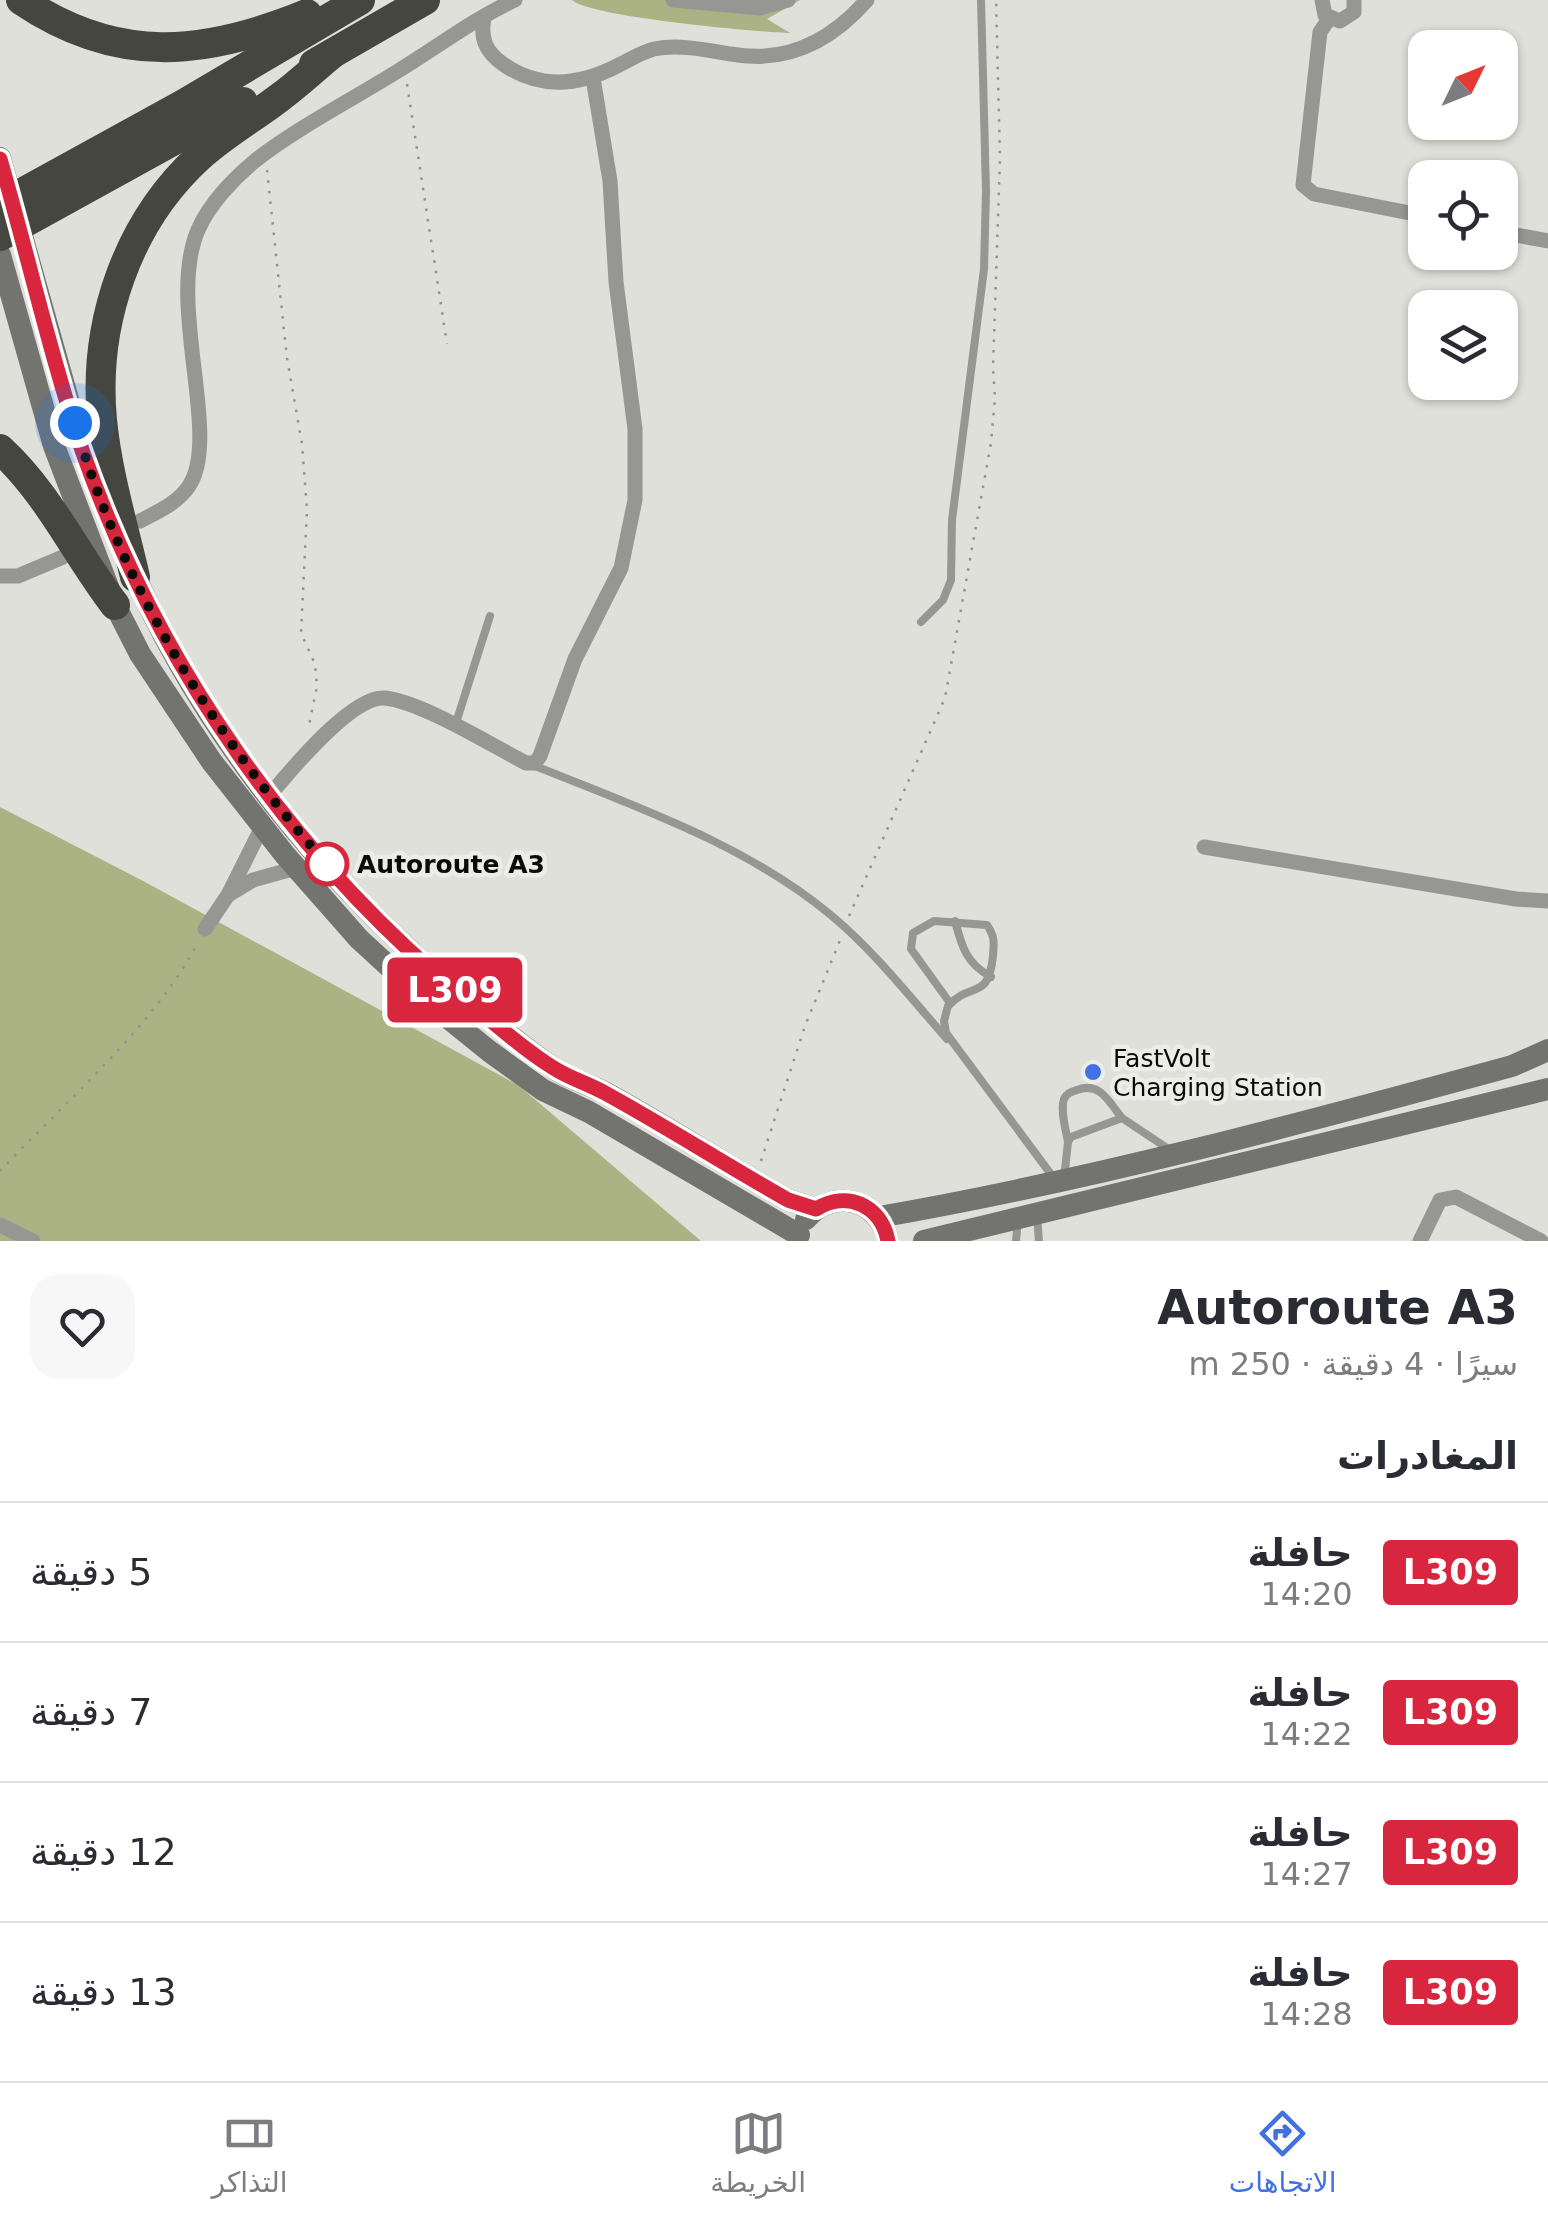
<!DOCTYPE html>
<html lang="ar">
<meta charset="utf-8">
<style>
:root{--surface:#fff;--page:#f7f7f7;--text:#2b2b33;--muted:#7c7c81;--line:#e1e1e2;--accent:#4271e3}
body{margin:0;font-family:"DejaVu Sans","Noto Sans Arabic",sans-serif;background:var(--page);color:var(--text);direction:rtl;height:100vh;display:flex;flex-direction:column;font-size:38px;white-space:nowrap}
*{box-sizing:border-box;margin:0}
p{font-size:32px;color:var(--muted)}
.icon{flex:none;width:55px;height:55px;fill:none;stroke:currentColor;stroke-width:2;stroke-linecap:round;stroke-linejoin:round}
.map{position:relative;height:1241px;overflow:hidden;direction:ltr}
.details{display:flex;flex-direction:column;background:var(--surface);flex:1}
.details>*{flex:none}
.badge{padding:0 20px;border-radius:8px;font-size:35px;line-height:65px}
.needle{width:65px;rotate:47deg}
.tools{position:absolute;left:1408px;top:30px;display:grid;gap:20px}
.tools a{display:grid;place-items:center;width:110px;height:110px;border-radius:20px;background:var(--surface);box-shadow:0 2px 8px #0004;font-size:50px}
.you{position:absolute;width:50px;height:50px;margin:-25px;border:8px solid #fff;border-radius:50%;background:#1a73e8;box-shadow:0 0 0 15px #1a73e833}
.map>.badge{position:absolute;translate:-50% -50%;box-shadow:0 0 0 5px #fff}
h2{padding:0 30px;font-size:38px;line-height:90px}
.round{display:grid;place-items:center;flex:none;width:105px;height:105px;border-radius:30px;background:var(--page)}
.headline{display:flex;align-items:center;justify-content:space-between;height:170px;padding:0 30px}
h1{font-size:48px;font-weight:800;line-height:75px}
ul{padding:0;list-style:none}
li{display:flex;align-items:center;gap:30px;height:140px;padding:0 30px;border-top:2px solid var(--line)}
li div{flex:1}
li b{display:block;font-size:38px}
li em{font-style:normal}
li .badge{min-width:110px;font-weight:700;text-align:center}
.menu{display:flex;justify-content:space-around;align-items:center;height:140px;border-top:2px solid var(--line);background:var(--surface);font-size:28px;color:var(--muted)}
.menu a{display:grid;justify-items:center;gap:5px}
.menu .active{color:var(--accent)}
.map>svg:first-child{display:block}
</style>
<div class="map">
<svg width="1548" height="1241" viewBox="0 0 1548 1241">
<rect width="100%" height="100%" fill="#dfe0d9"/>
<g fill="#abb284">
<path d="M572 0H800L767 19 790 33C757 32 590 17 572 0Z"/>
<polygon points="0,807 145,882 518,1085 701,1241 0,1241"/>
</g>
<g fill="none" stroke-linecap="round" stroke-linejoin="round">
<g stroke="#92938d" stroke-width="2.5" stroke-dasharray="2.5 8" stroke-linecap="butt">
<polyline points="407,84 447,344"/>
<polyline points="267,170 287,358 302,444 307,510 301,633 315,664 317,686 308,730"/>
<polyline points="849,916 945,698 991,443 995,398 993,368 1000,158 996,0"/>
<polyline points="761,1161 805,1026 841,938"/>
<path d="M0 1171C64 1103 156 1024 198 942"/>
</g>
<g stroke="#969693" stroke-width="8">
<polyline points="921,622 943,600 951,580 952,520 984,269 986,191 981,0"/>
<polyline points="455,726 490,616"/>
<path d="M533 765C636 807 746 844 832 916 875 952 910 997 947 1039"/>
<path d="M955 921C962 947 966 963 991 977"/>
<path d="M950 1003 911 949 913 933 934 921 987 925C995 937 994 942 993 956 988 1002 972 980 948 1006L944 1021 946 1033 1053 1177"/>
<path d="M1068 1142C1066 1130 1060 1111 1064 1099 1067 1093 1071 1092 1077 1090 1100 1081 1109 1102 1122 1118"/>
<polyline points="1064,1179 1068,1142 1071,1137 1122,1118 1170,1150"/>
<polyline points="1037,1216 1039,1241"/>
<polyline points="1016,1241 1018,1220"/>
</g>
<g stroke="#969693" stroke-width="15">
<polyline points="673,0 760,8 788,0"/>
<polyline points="1322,0 1325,15 1340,21 1354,12 1354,0"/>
<path d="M484 18C480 39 486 52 503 64 541 91 581 85 619 65 631 59 642 52 654 49 679 44 706 50 731 54 786 64 831 41 867 0"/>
<polyline points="1329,19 1320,32 1303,185 1314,194 1425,216"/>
<polyline points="1500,232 1548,241"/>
<path d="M140 521C157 512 178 503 189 486 222 436 166 304 198 230 209 204 234 178 256 160 297 128 353 99 398 71 436 48 475 18 515 0"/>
<polyline points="0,576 18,576 63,557"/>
<path d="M269 796C290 771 352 695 385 698 422 702 491 745 526 763H535L540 756 575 659 621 568 635 500V429L616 282 610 181 593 78"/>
<polyline points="1204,847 1516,899 1548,901"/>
<polyline points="228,895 253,880 296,868"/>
<polyline points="205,929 228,895 262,827"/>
<polyline points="0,1225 33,1241"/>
<polyline points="1420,1241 1440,1200 1456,1197 1541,1241"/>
</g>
<g stroke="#73736f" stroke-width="22">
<polyline points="0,158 82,449 109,514"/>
<polyline points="0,255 54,446 115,605 140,654 212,762 285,855 359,939 421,996 489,1051 543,1090 589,1112 799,1235"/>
<path d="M129 562C202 734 328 887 471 1004 498 1026 526 1050 555 1069 570 1079 588 1084 604 1092 666 1126 726 1165 788 1200L816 1209"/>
<path d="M879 1217C1092 1180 1303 1123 1512 1066L1548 1050"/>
<path d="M806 1219C833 1187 880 1199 888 1241"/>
<polyline points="924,1241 1548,1089"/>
</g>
<g stroke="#454640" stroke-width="30">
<path d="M21 0C117 65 204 56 307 14"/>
<polyline points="314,64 425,0"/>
<polyline points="0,205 184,104 360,0"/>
<polyline points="0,236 243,102"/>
<path d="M0 449C49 494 75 553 115 605"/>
<path d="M135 577C123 525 107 472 102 420 93 323 127 223 199 157 224 134 253 118 279 98 298 84 315 68 332 54"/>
</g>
</g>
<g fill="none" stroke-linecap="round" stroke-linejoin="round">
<g stroke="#fff" stroke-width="22">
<path id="line" d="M0 159C28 255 50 355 82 450 157 664 292 857 467 1001 496 1024 525 1051 557 1070 572 1079 589 1084 605 1093 667 1127 726 1165 788 1200L816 1209C847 1190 881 1205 888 1241"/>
</g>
<use href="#line" stroke="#d7263d" stroke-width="15"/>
<path stroke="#0b0c09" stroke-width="10" stroke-dasharray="0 18" d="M75 423C122 588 217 741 331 869L327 864"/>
</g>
<circle fill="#fff" stroke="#d7263d" stroke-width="5" cx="327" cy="864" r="20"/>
<circle fill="#4271e3" stroke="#ecede6" stroke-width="4" cx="1093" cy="1072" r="10"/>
<g text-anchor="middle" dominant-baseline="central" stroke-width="9" stroke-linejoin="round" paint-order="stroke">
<g font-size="25" font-weight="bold" fill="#0b0c09" stroke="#ecede6" text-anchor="start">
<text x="357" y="864">Autoroute A3</text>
</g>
<g font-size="25" fill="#0b0c09" stroke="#ecede6" text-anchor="start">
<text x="1113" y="1058">FastVolt<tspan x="1113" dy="29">Charging Station</tspan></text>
</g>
</g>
</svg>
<div class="tools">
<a><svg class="needle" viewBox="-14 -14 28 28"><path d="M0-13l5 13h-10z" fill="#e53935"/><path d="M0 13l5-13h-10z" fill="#7c7c81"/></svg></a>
<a><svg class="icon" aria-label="locate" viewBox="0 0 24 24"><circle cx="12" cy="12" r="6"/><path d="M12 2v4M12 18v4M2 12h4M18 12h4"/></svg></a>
<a><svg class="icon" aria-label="layers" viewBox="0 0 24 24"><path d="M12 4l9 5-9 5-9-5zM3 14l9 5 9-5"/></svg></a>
</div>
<div class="you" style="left:75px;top:423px"></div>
<b class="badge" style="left:455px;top:990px;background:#d7263d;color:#fff">L309</b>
</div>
<section class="details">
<div class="headline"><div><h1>Autoroute A3</h1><p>سيرًا · 4 دقيقة · 250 m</p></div><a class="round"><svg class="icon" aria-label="heart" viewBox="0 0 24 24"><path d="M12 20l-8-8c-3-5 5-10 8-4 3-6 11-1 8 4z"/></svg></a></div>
<h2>المغادرات</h2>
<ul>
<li><span class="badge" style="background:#d7263d;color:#fff">L309</span><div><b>حافلة</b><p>14:20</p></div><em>5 دقيقة</em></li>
<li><span class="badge" style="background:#d7263d;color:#fff">L309</span><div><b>حافلة</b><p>14:22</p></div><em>7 دقيقة</em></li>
<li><span class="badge" style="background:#d7263d;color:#fff">L309</span><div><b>حافلة</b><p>14:27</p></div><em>12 دقيقة</em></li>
<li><span class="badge" style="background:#d7263d;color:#fff">L309</span><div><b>حافلة</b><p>14:28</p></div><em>13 دقيقة</em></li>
</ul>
</section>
<nav class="menu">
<a class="active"><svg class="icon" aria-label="directions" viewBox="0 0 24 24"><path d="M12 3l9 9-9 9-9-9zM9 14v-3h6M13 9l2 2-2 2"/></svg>الاتجاهات</a>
<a><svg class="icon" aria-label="map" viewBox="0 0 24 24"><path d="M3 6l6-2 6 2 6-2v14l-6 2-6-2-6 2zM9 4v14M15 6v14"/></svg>الخريطة</a>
<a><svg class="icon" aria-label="tickets" viewBox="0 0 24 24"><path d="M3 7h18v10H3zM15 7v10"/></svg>التذاكر</a>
</nav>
